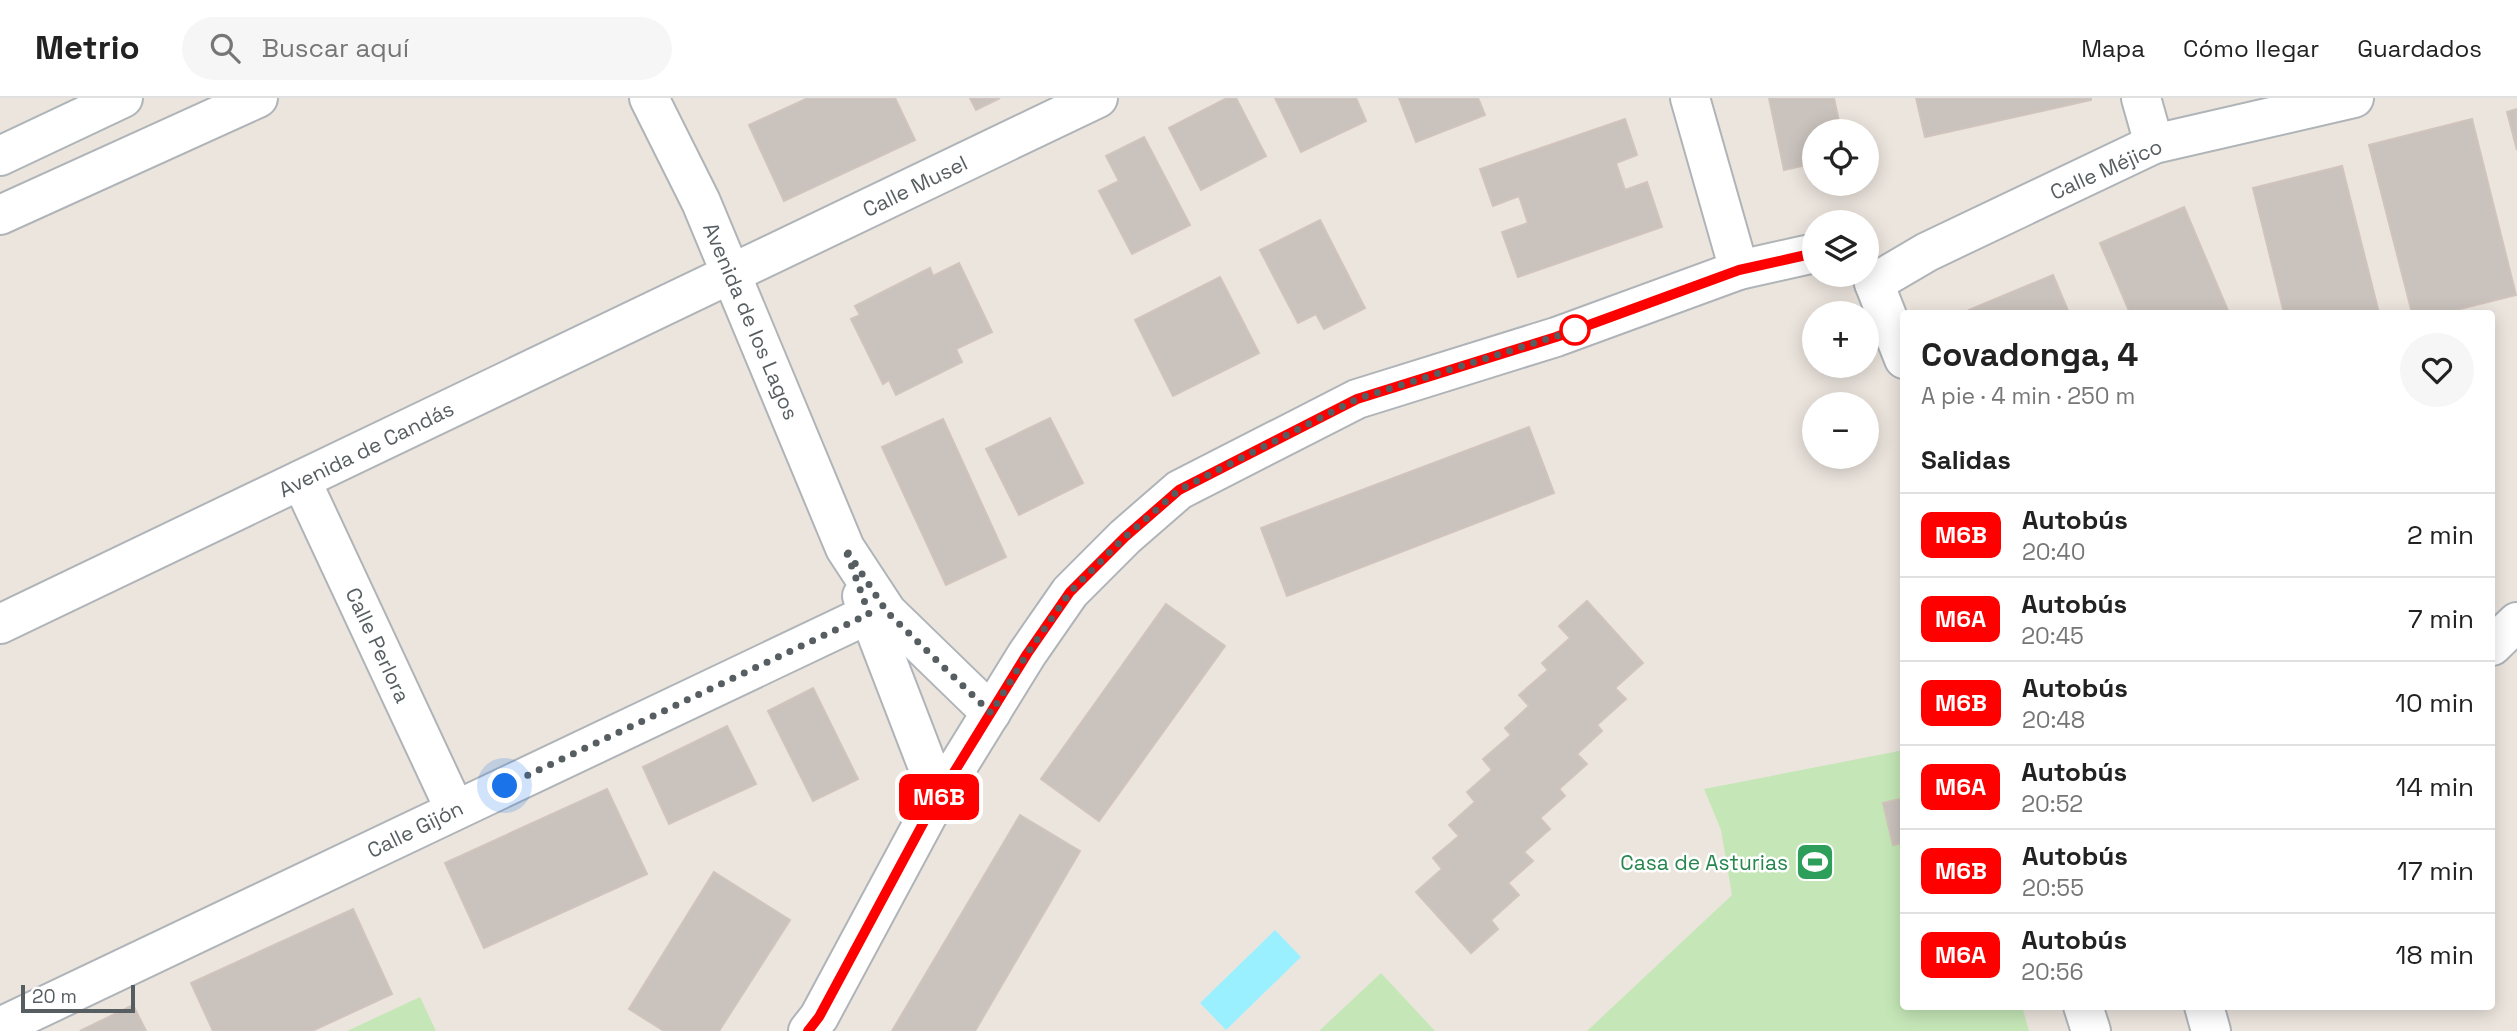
<!DOCTYPE html>
<html lang="es">
<meta charset="utf-8">
<style>
:root{--surface:#fff;--page:#f6f6f6;--text:#222;--muted:#767676;--line:#e0e0e0}
body{margin:0;font-family:"Space Grotesk",sans-serif;background:var(--page);color:var(--text);height:100vh;display:flex;flex-direction:column;font-size:26px;white-space:nowrap}
*{box-sizing:border-box;margin:0}
p{font-size:23px;color:var(--muted)}
.icon{flex:none;width:38px;height:38px;fill:none;stroke:currentColor;stroke-width:2;stroke-linecap:round;stroke-linejoin:round}
.map{position:relative;flex:1;overflow:hidden}
.details{position:absolute;left:1900px;top:212px;width:595px;height:700px;display:flex;flex-direction:column;background:var(--surface);border-radius:7px;box-shadow:0 4px 18px #0003}
.details>*{flex:none}
.badge{padding:0 14px;border-radius:10px;font-size:24px;line-height:46px}
.buttons{position:absolute;left:1802px;top:21px;display:grid;gap:14px}
.buttons a{display:grid;place-items:center;width:77px;height:77px;border-radius:50%;background:var(--surface);box-shadow:0 4px 18px #0003;font-size:35px}
.scale{position:absolute;left:21px;bottom:18px;width:114px;box-sizing:border-box;padding-left:7px;border:4px solid #575e61;border-top:0;font-size:19px;line-height:24px;white-space:nowrap;color:#575e61;-webkit-text-stroke:5px #fff;paint-order:stroke}
.you{position:absolute;width:35px;height:35px;margin:-18px;border:5px solid #fff;border-radius:50%;background:#1a73e8;box-shadow:0 0 0 10px #1a73e833}
.map>.badge{position:absolute;translate:-50% -50%;box-shadow:0 0 0 4px #fff}
h2{padding:0 21px;font-size:26px;line-height:63px}
.round{display:grid;place-items:center;flex:none;width:74px;height:74px;border-radius:37px;background:var(--page)}
.head{display:flex;align-items:center;justify-content:space-between;height:119px;padding:0 21px}
h1{font-size:33px;font-weight:600;line-height:52px}
ul{padding:0;list-style:none}
li{display:flex;align-items:center;gap:21px;height:84px;padding:0 21px;border-top:2px solid var(--line)}
li div{flex:1}
li b{display:block;font-size:26px}
li em{font-style:normal}
li .badge{min-width:77px;font-weight:700;text-align:center}
header{display:flex;align-items:center;gap:42px;box-sizing:border-box;height:98px;padding:0 35px;background:var(--surface);border-bottom:2px solid var(--line)}
header strong{font-size:33px}
nav{display:flex;gap:38px;margin-inline-start:auto;font-size:24px}
.search{width:490px;height:63px;background:var(--page);display:flex;align-items:center;gap:18px;box-sizing:border-box;padding:0 24px;border-radius:38px;color:var(--muted);font-size:26px}
.map>svg:first-child{display:block}
</style>
<header>
<strong>Metrio</strong>
<div class="search"><svg class="icon" aria-label="search" viewBox="0 0 24 24"><circle cx="10" cy="10" r="6"/><path d="M15 15l6 6"/></svg>Buscar aquí</div>
<nav><a>Mapa</a><a>Cómo llegar</a><a>Guardados</a></nav>
</header>
<div class="map">
<svg width="2517" height="933" viewBox="0 0 2517 933">
<rect width="100%" height="100%" fill="#ece5de"/>
<g fill="#c5e7b7">
<polygon points="1904,652 1904,908 2022,908 2029,933 1587,933 1732,797 1721,732 1704,691"/>
<polygon points="1381,875 1435,933 1319,933"/>
<polygon points="420,899 436,933 347,933"/>
</g>
<polygon fill="#9bf0ff" points="1275,832 1301,859 1226,932 1200,905"/>
<g fill="#c9c2bd" stroke="#d1c4bc" stroke-width="2">
<polygon points="808,0 895,0 915,42 784,103 749,27"/>
<polygon points="970,0 1000,0 976,12"/>
<polygon points="1227,0 1236,0 1266,58 1201,92 1169,30"/>
<polygon points="1275,0 1356,0 1366,23 1301,54"/>
<polygon points="1399,0 1478,0 1485,17 1416,44"/>
<polygon points="1769,0 1834,0 1841,33 1815,33 1815,65 1784,72"/>
<polygon points="1916,0 2091,0 2091,2 1925,39"/>
<polygon points="2517,11 2517,52 2507,14"/>
<polygon points="1625,21 1637,57 1616,65 1625,92 1647,84 1662,129 1518,179 1502,134 1528,125 1519,98 1493,108 1480,71"/>
<polygon points="2472,21 2516,197 2444,215 2412,215 2369,47"/>
<polygon points="1144,39 1190,127 1132,156 1099,93 1119,83 1106,58"/>
<polygon points="2342,68 2379,215 2284,215 2253,90"/>
<polygon points="2184,109 2229,215 2130,215 2100,145"/>
<polygon points="1320,122 1365,210 1324,231 1316,216 1298,225 1260,152"/>
<polygon points="959,165 992,234 956,251 962,264 896,297 889,282 883,286 851,221 860,217 855,208 930,170 933,178"/>
<polygon points="2053,177 2069,215 1971,215 1969,212"/>
<polygon points="1220,179 1259,255 1173,298 1135,222"/>
<polygon points="1050,320 1083,385 1019,417 986,351"/>
<polygon points="943,321 1006,459 946,487 882,349"/>
<polygon points="1529,329 1554,395 1287,498 1261,430"/>
<polygon points="1587,503 1643,565 1615,590 1626,601 1597,627 1602,633 1577,656 1587,666 1559,691 1565,698 1540,720 1550,731 1524,754 1533,763 1508,785 1519,797 1491,822 1498,831 1471,855 1416,794 1442,771 1433,760 1459,738 1449,727 1475,704 1467,694 1492,672 1483,661 1511,637 1505,630 1529,608 1519,597 1548,572 1542,565 1570,540 1559,528"/>
<polygon points="1166,506 1225,548 1099,723 1041,681"/>
<polygon points="813,590 858,681 813,703 768,613"/>
<polygon points="727,628 756,686 669,726 643,669"/>
<polygon points="607,691 647,776 484,850 445,765"/>
<polygon points="1904,700 1904,745 1893,747 1883,705"/>
<polygon points="1020,717 1080,753 975,933 892,933"/>
<polygon points="714,774 790,822 719,933 664,933 629,911"/>
<polygon points="353,811 392,896 312,933 213,933 191,885"/>
<polygon points="133,907 146,933 80,933"/>
</g>
<g fill="none" stroke-linecap="round" stroke-linejoin="round">
<g stroke="#afb4b8" stroke-width="42">
<g id="minor">
<polyline points="649,0 701,104 845,450 887,514 991,615"/>
<polyline points="1690,0 1739,172"/>
<polyline points="2141,0 2154,46"/>
<polyline points="0,117 258,0"/>
<polyline points="1874,185 1927,154 2154,46 2354,0"/>
<polyline points="1874,185 1904,261"/>
<polyline points="301,382 455,712"/>
<polyline points="862,498 939,698"/>
<polyline points="0,526 1098,0"/>
<polyline points="2492,548 2517,524"/>
<polyline points="2083,908 2091,933"/>
<polyline points="2204,908 2211,933"/>
<polyline points="0,929 869,516"/>
<polyline points="808,933 819,919 927,718 1027,556 1070,494 1125,439 1179,392 1357,301 1556,239 1739,172 1815,155"/>
</g>
</g>
<g stroke="#aeb5b8" stroke-width="42">
<polyline id="secondary" points="0,58 123,0"/>
</g>
<use href="#minor" stroke="#fff" stroke-width="38"/>
<use href="#secondary" stroke="#fff" stroke-width="38"/>
</g>
<g fill="none" stroke-linecap="round" stroke-linejoin="round">
<g stroke="#fff" stroke-width="16">
<polyline id="line" points="808,933 819,919 927,718 1027,556 1070,494 1125,439 1179,392 1357,301 1556,239 1739,172 1815,155"/>
</g>
<use href="#line" stroke="#f00" stroke-width="10"/>
<polyline stroke="#575e61" stroke-width="7" stroke-dasharray="0 12.6" points="505,688 869,516 845,450 887,514 991,615 1027,556 1070,494 1125,439 1179,392 1357,301 1579,231 1575,232"/>
</g>
<defs>
<g id="stadium-square" transform="scale(2.0125)"><rect x="-9" y="-9" width="18" height="18" rx="4" fill="#2e9e5b" stroke="#fff"/><path d="M0-5a6.5 5 0 1 0 0 10a6.5 5 0 1 0 0-10ZM-3.5-1.8h7v3.6h-7Z" fill="#fff"/></g>
</defs>
<g fill-rule="evenodd">
<use href="#stadium-square" x="1815" y="764"/>
</g>
<circle fill="#fff" stroke="#f00" stroke-width="3.5" cx="1575" cy="232" r="14"/>
<g text-anchor="middle" dominant-baseline="central" stroke-width="5" stroke-linejoin="round" paint-order="stroke">
<g font-size="21" fill="#575e61" stroke="#fff">
<text transform="translate(2106 71) rotate(-24)">Calle Méjico</text>
<text transform="translate(915 88) rotate(-26)">Calle Musel</text>
<text transform="translate(751 223) rotate(67)">Avenida de los Lagos</text>
<text transform="translate(366 351) rotate(-26)">Avenida de Candás</text>
<text transform="translate(378 547) rotate(65)">Calle Perlora</text>
<text transform="translate(415 731) rotate(-26)">Calle Gijón</text>
</g>
<g font-size="21" fill="#27864d" stroke="#fff" text-anchor="end">
<text x="1788" y="764">Casa de Asturias</text>
</g>
</g>
</svg>
<div class="buttons">
<a><svg class="icon" aria-label="locate" viewBox="0 0 24 24"><circle cx="12" cy="12" r="6"/><path d="M12 2v4M12 18v4M2 12h4M18 12h4"/></svg></a>
<a><svg class="icon" aria-label="layers" viewBox="0 0 24 24"><path d="M12 4l9 5-9 5-9-5zM3 14l9 5 9-5"/></svg></a>
<a>+</a>
<a>−</a>
</div>
<div class="scale">20 m</div>
<div class="you" style="left:505px;top:688px"></div>
<b class="badge" style="left:939px;top:699px;background:#f00;color:#fff">M6B</b>
<section class="details">
<div class="head"><div><h1>Covadonga, 4</h1><p>A pie · 4 min · 250 m</p></div><a class="round"><svg class="icon" aria-label="heart" viewBox="0 0 24 24"><path d="M12 20l-8-8c-3-5 5-10 8-4 3-6 11-1 8 4z"/></svg></a></div>
<h2>Salidas</h2>
<ul>
<li><span class="badge" style="background:#f00;color:#fff">M6B</span><div><b>Autobús</b><p>20:40</p></div><em>2 min</em></li>
<li><span class="badge" style="background:#f00;color:#fff">M6A</span><div><b>Autobús</b><p>20:45</p></div><em>7 min</em></li>
<li><span class="badge" style="background:#f00;color:#fff">M6B</span><div><b>Autobús</b><p>20:48</p></div><em>10 min</em></li>
<li><span class="badge" style="background:#f00;color:#fff">M6A</span><div><b>Autobús</b><p>20:52</p></div><em>14 min</em></li>
<li><span class="badge" style="background:#f00;color:#fff">M6B</span><div><b>Autobús</b><p>20:55</p></div><em>17 min</em></li>
<li><span class="badge" style="background:#f00;color:#fff">M6A</span><div><b>Autobús</b><p>20:56</p></div><em>18 min</em></li>
</ul>
</section>
</div>
